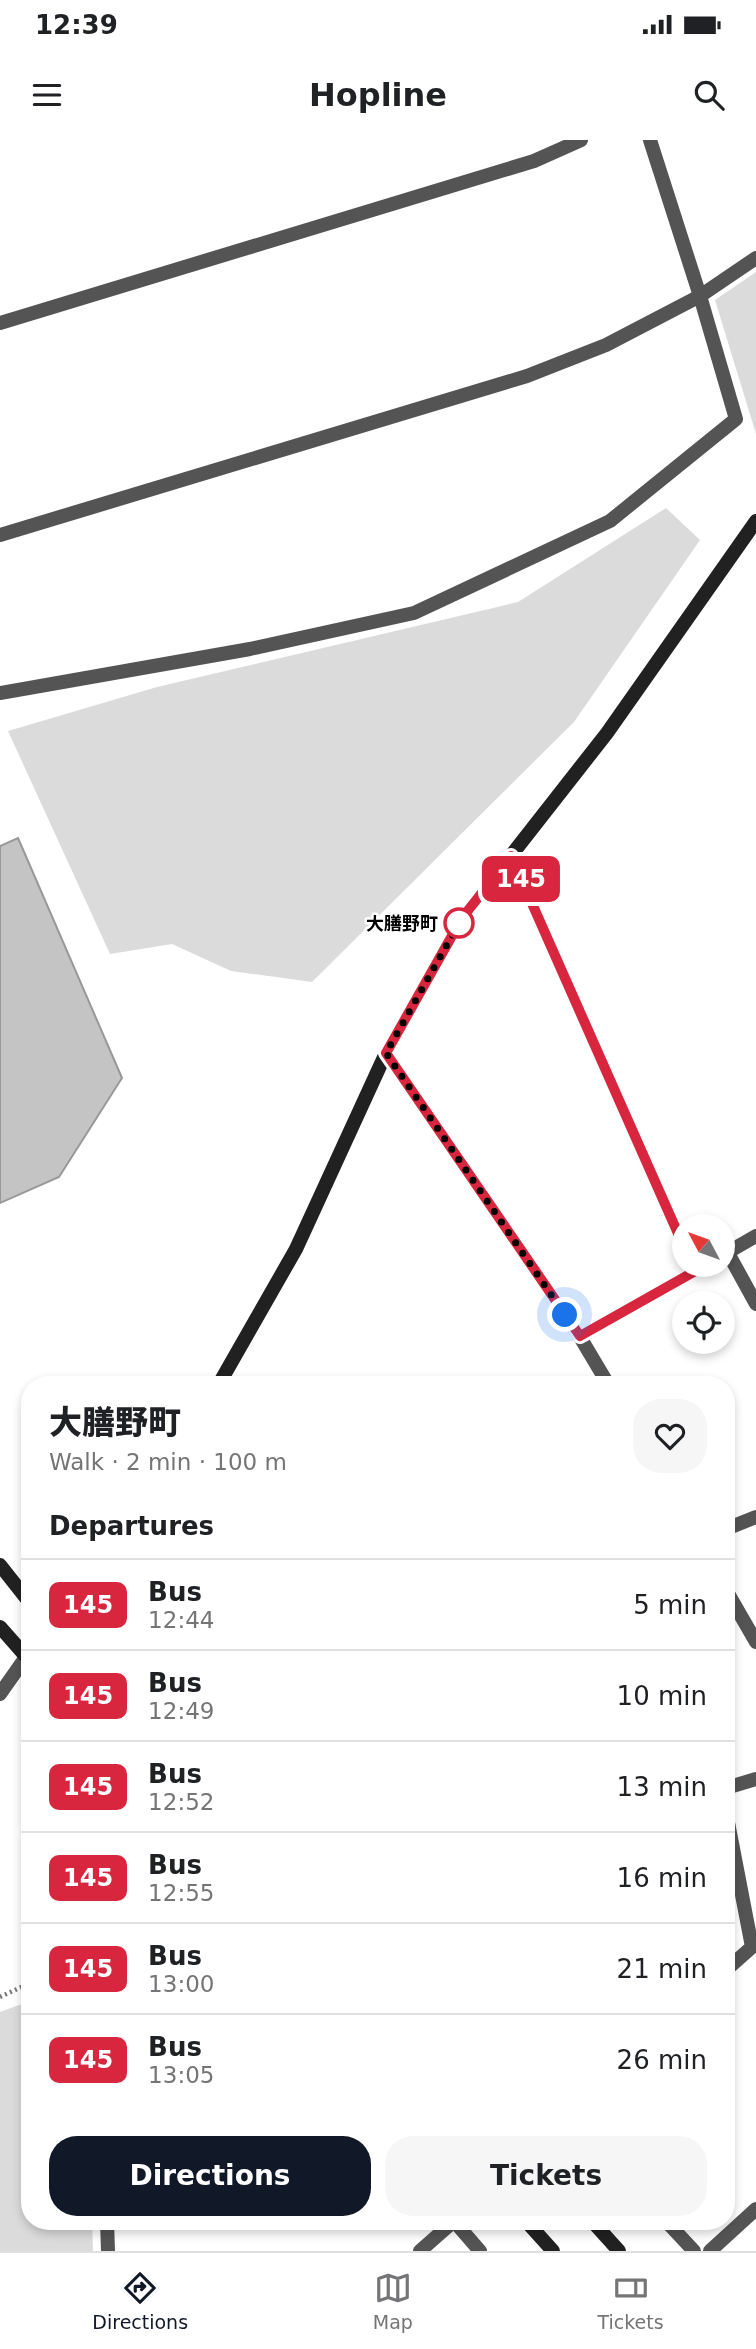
<!DOCTYPE html>
<meta charset="utf-8">
<style>
:root{--surface:#fff;--page:#f6f6f6;--text:#202124;--muted:#757577;--line:#e0e0e0;--accent:#111827}
body{margin:0;font-family:"DejaVu Sans","Noto Sans JP",sans-serif;background:var(--page);color:var(--text);height:100vh;display:flex;flex-direction:column;font-size:26px;white-space:nowrap}
*{box-sizing:border-box;margin:0}
p{font-size:23px;color:var(--muted)}
.icon{flex:none;width:38px;height:38px;fill:none;stroke:currentColor;stroke-width:2;stroke-linecap:round;stroke-linejoin:round}
.map{position:relative;flex:1;overflow:hidden}
.details{position:absolute;left:21px;top:1236px;width:714px;height:854px;display:flex;flex-direction:column;background:var(--surface);border-radius:28px;box-shadow:0 4px 10px #0003}
.details>*{flex:none}
.badge{padding:0 14px;border-radius:10px;font-size:24px;line-height:46px}
.needle{width:46px;rotate:311deg}
.fabs{position:absolute;left:672px;top:1074px;display:grid;gap:14px}
.fabs a{display:grid;place-items:center;width:63px;height:63px;border-radius:50%;background:var(--surface);box-shadow:0 4px 10px #0003;font-size:35px}
.you{position:absolute;width:35px;height:35px;margin:-18px;border:5px solid #fff;border-radius:50%;background:#1a73e8;box-shadow:0 0 0 10px #1a73e833}
.map>.badge{position:absolute;translate:-50% -50%;box-shadow:0 0 0 4px #fff}
h2{padding:0 28px;font-size:26px;line-height:63px}
.round{display:grid;place-items:center;flex:none;width:74px;height:74px;border-radius:28px;background:var(--page)}
.overview{display:flex;align-items:center;justify-content:space-between;height:119px;padding:0 28px}
h1{font-size:33px;font-weight:800;line-height:52px}
.button{display:flex;gap:14px;margin-top:auto;padding:14px 28px}
.button a{flex:1;height:80px;border-radius:28px;background:var(--accent);color:#fff;font-size:28px;font-weight:800;line-height:80px;text-align:center}
.button a+a{background:var(--page);color:var(--text)}
ul{padding:0;list-style:none}
li{display:flex;align-items:center;gap:21px;height:91px;padding:0 28px;border-top:2px solid var(--line)}
li div{flex:1}
li b{display:block;font-size:26px}
li em{font-style:normal}
li .badge{min-width:77px;font-weight:700;text-align:center}
.status{display:flex;justify-content:space-between;align-items:center;height:49px;padding:0 35px;background:var(--surface);direction:ltr}
.status svg{height:19px;fill:currentColor}
header{display:flex;justify-content:space-between;align-items:center;height:91px;padding:0 28px;background:var(--surface);font-size:32px;font-weight:800}
.tabs{display:flex;justify-content:space-around;align-items:center;height:98px;border-top:2px solid var(--line);background:var(--surface);font-size:19px;color:var(--muted)}
.tabs a{display:grid;justify-items:center;gap:4px}
.tabs .current{color:var(--accent)}
.map>svg:first-child{display:block}
</style>
<div class="status"><b>12:39</b><svg viewBox="0 0 49 12"><path d="M0 12V9h3v3zM5 12V6h3v6zM10 12V3h3v9zM15 12V0h3v12zM26 1h20v11H26zM47 4h2v5h-2z"/></svg></div>
<header><svg class="icon" aria-label="menu" viewBox="0 0 24 24"><path d="M4 6h16M4 12h16M4 18h16"/></svg>Hopline<svg class="icon" aria-label="search" viewBox="0 0 24 24"><circle cx="10" cy="10" r="6"/><path d="M15 15l6 6"/></svg></header>
<div class="map">
<svg width="756" height="2111" viewBox="0 0 756 2111">
<rect width="100%" height="100%" fill="#fff"/>
<g fill="#dbdbdb">
<polygon points="756,132 756,294 715,160"/>
<polygon points="666,368 700,400 574,582 312,842 231,831 172,804 110,814 8,591 157,547 518,462"/>
<polygon points="30,1861 30,2081 92,2081 93,2111 0,2111 0,1872"/>
</g>
<polygon fill="#c4c4c4" stroke="#989898" stroke-width="2" points="18,698 122,938 59,1037 0,1063 0,706"/>
<g fill="none" stroke-linecap="round" stroke-linejoin="round">
<polyline stroke="#767676" stroke-width="4.5" stroke-dasharray="2 3.5" stroke-linecap="butt" points="0,1857 30,1843"/>
<g stroke="#545454" stroke-width="14">
<polyline points="511,716 684,1107"/>
<polyline points="728,1113 756,1164"/>
<polyline points="726,1389 756,1377"/>
</g>
<g stroke="#545454" stroke-width="14">
<polyline points="0,183 534,21 581,0"/>
<polyline points="0,395 527,236 606,205 700,156 756,118"/>
<polyline points="0,553 250,509 414,473 610,381 736,279 700,156 650,0"/>
<polyline points="386,913 580,1197 608,1244"/>
<polyline points="723,1115 756,1096"/>
<polyline points="580,1197 706,1125"/>
<polyline points="726,1450 756,1502"/>
<polyline points="0,1554 26,1517"/>
<polyline points="726,1648 756,1639"/>
<polyline points="726,1672 752,1807 726,1830"/>
<polyline points="107,2081 108,2111"/>
<polyline points="454,2081 480,2111"/>
<polyline points="666,2081 694,2111"/>
<polyline points="420,2111 454,2081"/>
<polyline points="710,2111 756,2069"/>
</g>
<g stroke="#212121" stroke-width="14">
<polyline points="219,1244 296,1109 386,913 462,778 607,593 756,381"/>
<polyline points="0,1425 30,1463"/>
<polyline points="0,1487 30,1521"/>
<polyline points="526,2081 553,2111"/>
<polyline points="592,2081 619,2111"/>
</g>
</g>
<g fill="none" stroke-linecap="round" stroke-linejoin="round">
<g stroke="#fff" stroke-width="16">
<polyline id="line" points="684,1107 511,716 462,778 386,913 580,1196 706,1125"/>
</g>
<use href="#line" stroke="#d7263d" stroke-width="10"/>
<polyline stroke="#000" stroke-width="7" stroke-dasharray="0 12.6" points="459,783 462,778 386,913 565,1175"/>
</g>
<circle fill="#fff" stroke="#d7263d" stroke-width="3.5" cx="459" cy="783" r="14"/>
<g text-anchor="middle" dominant-baseline="central" stroke-width="5" stroke-linejoin="round" paint-order="stroke">
<g font-size="18" font-weight="bold" fill="#000" stroke="#fff" text-anchor="end">
<text x="438" y="783">大膳野町</text>
</g>
</g>
</svg>
<div class="fabs">
<a><svg class="needle" viewBox="-14 -14 28 28"><path d="M0-13l5 13h-10z" fill="#e53935"/><path d="M0 13l5-13h-10z" fill="#757577"/></svg></a>
<a><svg class="icon" aria-label="locate" viewBox="0 0 24 24"><circle cx="12" cy="12" r="6"/><path d="M12 2v4M12 18v4M2 12h4M18 12h4"/></svg></a>
</div>
<div class="you" style="left:565px;top:1175px"></div>
<b class="badge" style="left:521px;top:739px;background:#d7263d;color:#fff">145</b>
<section class="details">
<div class="overview"><div><h1>大膳野町</h1><p>Walk · 2 min · 100 m</p></div><a class="round"><svg class="icon" aria-label="heart" viewBox="0 0 24 24"><path d="M12 20l-8-8c-3-5 5-10 8-4 3-6 11-1 8 4z"/></svg></a></div>
<h2>Departures</h2>
<ul>
<li><span class="badge" style="background:#d7263d;color:#fff">145</span><div><b>Bus</b><p>12:44</p></div><em>5 min</em></li>
<li><span class="badge" style="background:#d7263d;color:#fff">145</span><div><b>Bus</b><p>12:49</p></div><em>10 min</em></li>
<li><span class="badge" style="background:#d7263d;color:#fff">145</span><div><b>Bus</b><p>12:52</p></div><em>13 min</em></li>
<li><span class="badge" style="background:#d7263d;color:#fff">145</span><div><b>Bus</b><p>12:55</p></div><em>16 min</em></li>
<li><span class="badge" style="background:#d7263d;color:#fff">145</span><div><b>Bus</b><p>13:00</p></div><em>21 min</em></li>
<li><span class="badge" style="background:#d7263d;color:#fff">145</span><div><b>Bus</b><p>13:05</p></div><em>26 min</em></li>
</ul>
<div class="button"><a>Directions</a><a>Tickets</a></div>
</section>
</div>
<nav class="tabs">
<a class="current"><svg class="icon" aria-label="directions" viewBox="0 0 24 24"><path d="M12 3l9 9-9 9-9-9zM9 14v-3h6M13 9l2 2-2 2"/></svg>Directions</a>
<a><svg class="icon" aria-label="map" viewBox="0 0 24 24"><path d="M3 6l6-2 6 2 6-2v14l-6 2-6-2-6 2zM9 4v14M15 6v14"/></svg>Map</a>
<a><svg class="icon" aria-label="tickets" viewBox="0 0 24 24"><path d="M3 7h18v10H3zM15 7v10"/></svg>Tickets</a>
</nav>
